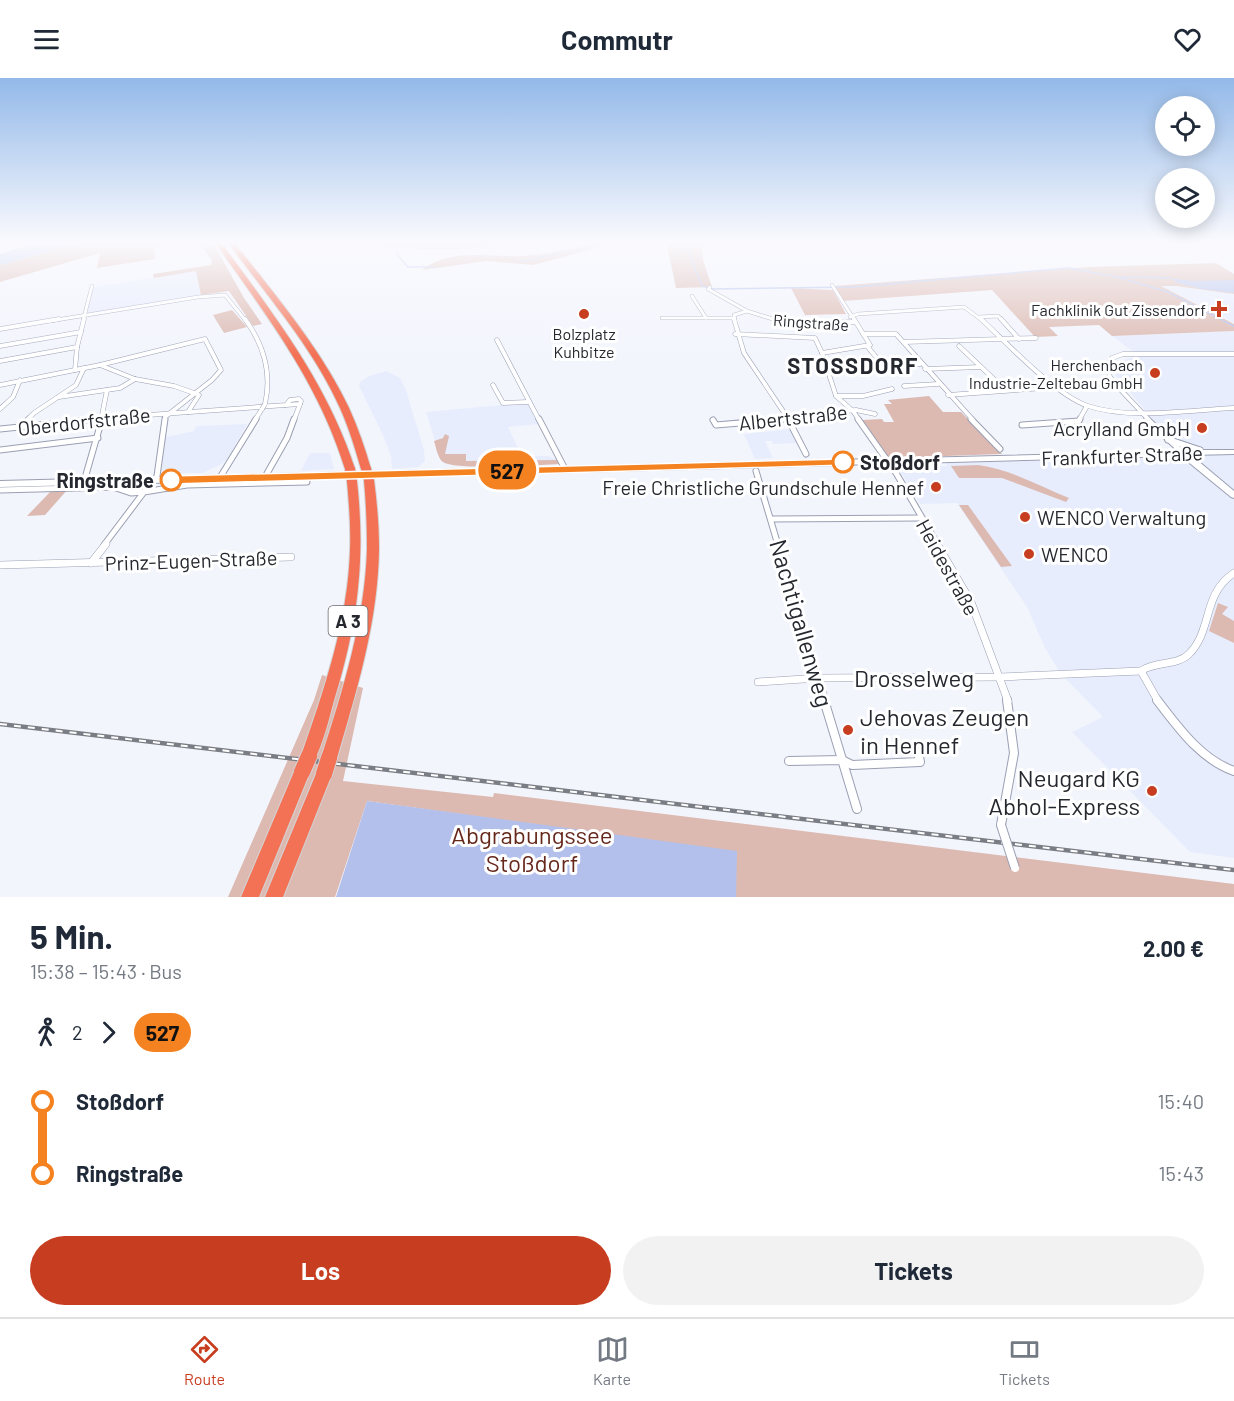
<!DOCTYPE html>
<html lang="de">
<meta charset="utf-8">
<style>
:root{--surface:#fff;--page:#f2f2f3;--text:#1f2937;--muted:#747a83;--line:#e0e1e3;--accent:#c73d1f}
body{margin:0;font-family:Barlow,sans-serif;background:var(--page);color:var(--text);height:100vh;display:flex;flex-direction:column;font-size:22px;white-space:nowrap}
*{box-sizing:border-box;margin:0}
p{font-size:20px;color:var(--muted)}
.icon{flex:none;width:33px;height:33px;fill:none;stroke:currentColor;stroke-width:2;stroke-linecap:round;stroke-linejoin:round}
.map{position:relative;height:819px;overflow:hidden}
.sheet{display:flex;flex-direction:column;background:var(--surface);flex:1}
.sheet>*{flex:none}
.badge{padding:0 12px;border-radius:20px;font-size:21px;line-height:39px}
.fabs{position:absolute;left:1155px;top:18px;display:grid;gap:12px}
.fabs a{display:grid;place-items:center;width:60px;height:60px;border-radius:50%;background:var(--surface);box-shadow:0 3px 15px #0003;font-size:30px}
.map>.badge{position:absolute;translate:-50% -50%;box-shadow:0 0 0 3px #fff}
.legs{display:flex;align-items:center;gap:9px;height:66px;padding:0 30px;font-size:20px}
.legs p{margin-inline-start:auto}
.headline{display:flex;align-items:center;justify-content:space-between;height:102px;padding:0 30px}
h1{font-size:33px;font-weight:700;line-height:45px}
.action{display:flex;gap:12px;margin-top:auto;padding:12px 30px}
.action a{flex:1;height:69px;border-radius:36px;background:var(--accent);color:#fff;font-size:24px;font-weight:700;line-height:69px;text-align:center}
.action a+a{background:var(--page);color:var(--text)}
ul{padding:0 30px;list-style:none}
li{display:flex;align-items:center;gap:21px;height:72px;font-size:22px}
li i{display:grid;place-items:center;width:9px;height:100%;margin:0 8px;background:currentColor}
li i::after{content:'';width:15px;height:15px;margin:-8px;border:4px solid;border-radius:50%;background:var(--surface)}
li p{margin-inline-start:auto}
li:first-child i{background:linear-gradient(#0000 50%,currentColor 0)}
li:last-child i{background:linear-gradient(currentColor 50%,#0000 0)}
header{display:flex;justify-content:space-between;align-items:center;height:78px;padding:0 30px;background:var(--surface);font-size:27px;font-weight:700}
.menu{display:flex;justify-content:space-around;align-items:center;height:84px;border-top:2px solid var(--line);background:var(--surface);font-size:16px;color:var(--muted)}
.menu a{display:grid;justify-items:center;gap:3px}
.menu .on{color:var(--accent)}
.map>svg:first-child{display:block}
</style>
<header><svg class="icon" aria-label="menu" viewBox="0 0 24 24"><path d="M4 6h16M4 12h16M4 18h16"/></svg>Commutr<svg class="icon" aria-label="heart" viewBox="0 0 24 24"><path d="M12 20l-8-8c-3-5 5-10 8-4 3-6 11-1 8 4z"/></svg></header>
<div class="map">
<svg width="1234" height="819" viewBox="0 0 1234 819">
<rect width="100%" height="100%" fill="#f3f5fd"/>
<g fill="#e8edfd">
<polygon points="197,193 201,217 87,236 93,209"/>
<polygon points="1160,208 1176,208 1234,216 1234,245"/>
<polygon points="1234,253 1234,780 1190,774 1072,654 1103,639 1061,596 1045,570 1027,529 957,425 920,426 900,393 902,389 947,388 946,385 1184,379 1113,294 1115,284 1139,278 1112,258"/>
<polygon points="386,293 400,300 406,312 424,372 425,383 418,389 392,391 391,378 383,357 359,308 361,303 369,298"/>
<polygon points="522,325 528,327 538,346 508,349 522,378 548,378 559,382 560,386 463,388 445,386 441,382 426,334"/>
<polygon points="247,346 228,380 222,386 202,395 161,395 166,359 194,353 196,348"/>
<polygon points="791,351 799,365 773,366 772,363 765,363 773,380 755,381 744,356"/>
<polygon points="310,375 330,375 334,391 301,393"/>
</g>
<g fill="#dcbab2">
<polygon points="85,163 212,163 244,220 262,246 253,248 229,213 201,217 196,193 154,200 153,196 211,187 212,182 197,163 154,170 155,181 97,190 100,175 0,204 0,187"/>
<path d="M333 163H521C453 177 402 171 333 163Z"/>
<path d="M602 163H623L533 187 486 183 422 192C453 167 499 182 534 177 557 174 580 169 602 163Z"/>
<polygon points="674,163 698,163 702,168 703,182 712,209 676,210 667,167"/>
<polygon points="1216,185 1234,196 1234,216 1176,208 1161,208 1234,246 1234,253 1112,258 1099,247 1049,249 1058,258 1035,259 992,212 843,223 834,208 1090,189"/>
<polygon points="791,210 833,212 846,236 805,237"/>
<polygon points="232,232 247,249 224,255 213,237"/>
<polygon points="929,318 943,334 961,334 1002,376 890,380 886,377 862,342 882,341 884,344 894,344 884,326 892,326 888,322"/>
<path d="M445 356 449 358 445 376H466V383L557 382 560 386C538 387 457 393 443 384 438 381 436 369 434 363L443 360Z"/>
<path d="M978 387C1010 391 1039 408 1069 420L1066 424 1002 400H959L951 388Z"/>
<polygon points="68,411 45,437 27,438 52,412"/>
<polygon points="959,427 968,427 1012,488 1001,489"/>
<polygon points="1218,525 1228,529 1222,536 1234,543 1234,565 1209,553"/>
<polygon points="322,597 363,610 343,703 493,719 494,715 1234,806 1234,819 465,819 489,740 367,723 335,819 228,819 314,622"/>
</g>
<g fill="#b3c0eb">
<polygon points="41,163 85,163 0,187 0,176"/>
<polygon points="1169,200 1192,203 1234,202 1234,215 1202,211 1174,204 1176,203"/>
<polygon points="367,723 737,773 736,819 336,819"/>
</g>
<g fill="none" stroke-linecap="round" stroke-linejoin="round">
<g stroke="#b3c0eb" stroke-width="1.5">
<polyline points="684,163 702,208 714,211 854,209 1068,190 1118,199 1168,214 1234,248"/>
<polyline points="397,172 398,178 408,189 435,189"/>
<polyline points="519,184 615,163"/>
<polyline points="1122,199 1171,200"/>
</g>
<g stroke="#9a9fb2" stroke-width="4">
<g id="street-far4">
<polyline points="832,207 855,243"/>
<polyline points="710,209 708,211 747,233"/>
<polyline points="692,218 706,240"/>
<polyline points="850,239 858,236 964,229 983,243"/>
<polyline points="979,239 998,238 1003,243"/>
<polyline points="662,240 734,240"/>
<polyline points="50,243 198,219 225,217 246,243"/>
<polyline points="83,243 92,208"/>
<polyline points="735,243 734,237 747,233 779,243"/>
</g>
</g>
<g stroke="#9a9fb2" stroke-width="5">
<g id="street-far3">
<path d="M245 241C264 267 272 295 265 326"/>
<polyline points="734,241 744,275 789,342"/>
<polyline points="774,241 785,245 854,244"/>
<polyline points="854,241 870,267 822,275 836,318 853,333 859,342"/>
<path d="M981 241C1008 266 1054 316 1088 328 1130 342 1190 332 1234 330"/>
<polyline points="1001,241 1019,261"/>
<polyline points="0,251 59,241"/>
<polyline points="735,256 815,260 822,275"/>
<polyline points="863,256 896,256 973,342"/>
<polyline points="497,262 539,342"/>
<polyline points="904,264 1036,260"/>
<polyline points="0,268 81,254"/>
<polyline points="867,268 885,290 920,286"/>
<polyline points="959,268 998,305 1009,311"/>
<polyline points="0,283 77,269"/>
<polyline points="100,287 205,261 221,292 212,302 165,339 165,342"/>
<polyline points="925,291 981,289"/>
<polyline points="75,292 77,269 84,241"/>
<polyline points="0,307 100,287 135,301 174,308 194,315"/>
<polyline points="493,307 503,325 528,324"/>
<polyline points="904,308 938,306"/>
<polyline points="948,317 1058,309"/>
<polyline points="836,318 863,318 892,311"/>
<polyline points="59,319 120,310 135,301"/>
<polyline points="0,331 13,319 20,302"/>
<polyline points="188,334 199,317 194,315"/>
<polyline points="27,342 34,335 76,307 84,290"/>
<polyline points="79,342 300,326 301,323 299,321 290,322 286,327"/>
<polyline points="101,342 107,312"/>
<polyline points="255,342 262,331"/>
<polyline points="294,342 300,326"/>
<polyline points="769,342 856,332 875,336"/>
<polyline points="1079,342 1087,328"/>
<polyline points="1149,342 1118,309 1110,299 1107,287 1112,280 1123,276 1234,276"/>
</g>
</g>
<g stroke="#9a9fb2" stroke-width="7">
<g id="street-far2">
<polyline points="539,341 565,391"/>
<polyline points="788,341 806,376"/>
<polyline points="858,341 896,395 938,467"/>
<polyline points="971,341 1000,371"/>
<polyline points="1147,341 1184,376"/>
<polyline points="713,342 716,347 786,341"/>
<polyline points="1022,347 1079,343 1080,341"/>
<polyline points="21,349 29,341"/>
<polyline points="0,351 97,341"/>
<polyline points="0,372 98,360"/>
<polyline points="756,393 778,467"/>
<polyline points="265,399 287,360 294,341"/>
<polyline points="85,400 102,341"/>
<polyline points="219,401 256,341"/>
<polyline points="0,412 113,409 131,415 144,414 157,398 165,341"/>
<polyline points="772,441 920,440"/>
<polyline points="104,467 144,414 187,407 307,404"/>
</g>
</g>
<g stroke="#9a9fb2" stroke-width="8">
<g id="street-far1">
<polyline points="778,466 825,623"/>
<polyline points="937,466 971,524 1008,623"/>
<polyline points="91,485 106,466"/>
<polyline points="0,487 291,479"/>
<polyline points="758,604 819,600 1000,599 1141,593"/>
<path d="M1158 623 1141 593C1155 583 1177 588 1189 576 1213 552 1202 516 1234 495"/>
</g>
</g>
<g stroke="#9a9fb2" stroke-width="10">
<g id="street">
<polyline points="824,622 857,731"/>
<path d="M1157 622C1178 649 1200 681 1234 693"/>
<polyline points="789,683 842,682 852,687 920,684 917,668"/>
<polyline points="1001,747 1014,675 1007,622"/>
</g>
</g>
<g stroke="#9a9fb2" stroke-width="2">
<polygon id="secondary" points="1166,360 1172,360 1202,370 1203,372 1234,372 1234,376 1191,377 1234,413 1234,420 1231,419 1181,378 0,409 0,403 1194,373 1166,364 1165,362"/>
</g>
<g stroke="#d4d4d5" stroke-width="2">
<g id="highway">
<path d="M214 163H220C273 236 327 304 355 391L354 393 350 394 345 391C318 303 266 237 214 163Z"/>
<path d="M227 163H233C274 216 320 269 349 330 358 350 365 370 371 391L370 393 366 394 361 391C355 370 349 350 340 330 313 269 266 217 227 163Z"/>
<path d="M369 399 374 402C377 425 379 448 379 471 378 543 357 612 337 680L335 685 329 687 323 685 321 680C343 612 365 542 367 471 367 447 366 425 364 402Z"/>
<path d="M352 400 357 403C366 485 357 548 333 626 328 645 323 665 314 683L309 685 304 683 301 678C324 612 348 543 350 472 351 449 349 426 347 403Z"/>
<polygon points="302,686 308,689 310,694 259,819 241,819 296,689"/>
<polygon points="324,688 330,691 332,696 283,819 265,819 318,691"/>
</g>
</g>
<use href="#street-far4" stroke="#fff" stroke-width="3"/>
<use href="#street-far3" stroke="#fff" stroke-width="4"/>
<use href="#street-far2" stroke="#fff" stroke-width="5"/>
<use href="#street-far1" stroke="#fff" stroke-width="7"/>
<use href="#street" stroke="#fff" stroke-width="8"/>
<use href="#secondary" fill="#fff" fill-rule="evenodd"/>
<use href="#highway" fill="#f37154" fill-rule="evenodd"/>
<g stroke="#7b7d84" stroke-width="4.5">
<polyline id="rail" points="0,646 1234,792"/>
</g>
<use href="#rail" stroke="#fff" stroke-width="2" stroke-dasharray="7" stroke-linecap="butt"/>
<g stroke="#9a9fb2" stroke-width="5" stroke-linecap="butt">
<polyline id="street-bridge-far1" points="262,331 265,326"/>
</g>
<g stroke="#9a9fb2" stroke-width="10" stroke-linecap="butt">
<polyline id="street-bridge" points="1001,747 1015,790"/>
</g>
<g stroke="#d4d4d5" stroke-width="12" stroke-linecap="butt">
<g id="highway-bridge-far1">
<polyline points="350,391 352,403"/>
<polyline points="366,391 369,402"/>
</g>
</g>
<g stroke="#d4d4d5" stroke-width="18" stroke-linecap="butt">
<g id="highway-bridge">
<polyline points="302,694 309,678"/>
<polyline points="324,696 329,680"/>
</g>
</g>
<use href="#street-bridge-far1" stroke="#fff" stroke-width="4"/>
<use href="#street-bridge" stroke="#fff" stroke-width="8"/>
<use href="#highway-bridge-far1" stroke="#f37154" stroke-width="10"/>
<use href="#highway-bridge" stroke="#f37154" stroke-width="16"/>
</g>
<linearGradient id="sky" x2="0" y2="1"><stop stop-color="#93b9e9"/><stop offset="0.59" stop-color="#fafafe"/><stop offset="1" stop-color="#fafafe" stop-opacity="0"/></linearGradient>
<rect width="1234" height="278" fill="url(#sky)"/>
<polygon fill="#f58220" stroke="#fff" stroke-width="1.5" points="843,381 849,384 847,387 171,406 166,402 171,398"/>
<g fill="#c73d1f" stroke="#fff" stroke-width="2">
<path d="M1216 222h6v6h6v6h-6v6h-6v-6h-6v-6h6z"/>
<circle cx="584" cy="236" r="6"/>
<circle cx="1155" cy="295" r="6"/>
<circle cx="1202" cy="350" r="6"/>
<circle cx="936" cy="409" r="6"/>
<circle cx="1025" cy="439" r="6"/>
<circle cx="1029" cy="476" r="6"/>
<circle cx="848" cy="652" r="6"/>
<circle cx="1152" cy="713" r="6"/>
</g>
<g fill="#fff" stroke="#f58220" stroke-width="3">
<circle cx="843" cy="384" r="10"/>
<circle cx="171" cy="402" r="10"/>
</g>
<g text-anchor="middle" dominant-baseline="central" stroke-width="6" stroke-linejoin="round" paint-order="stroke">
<g font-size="16" fill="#26282f" stroke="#fff" text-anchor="end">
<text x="1206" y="231">Fachklinik Gut Zissendorf</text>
<text x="584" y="255" text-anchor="middle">Bolzplatz<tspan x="584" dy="18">Kuhbitze</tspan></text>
<text x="1143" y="286">Herchenbach<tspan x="1143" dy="18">Industrie-Zeltebau GmbH</tspan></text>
</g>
<g font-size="16" fill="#26282f" stroke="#fff">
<text transform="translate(811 244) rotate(4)">Ringstraße</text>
</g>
<rect fill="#fff" stroke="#67686d" stroke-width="1.5" x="328.5" y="528" width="39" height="30" rx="4.5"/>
<g font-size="18" font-weight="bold" fill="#26282f">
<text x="348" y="543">A 3</text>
</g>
<g font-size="20" fill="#26282f" stroke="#fff">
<text transform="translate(793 339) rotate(-6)">Albertstraße</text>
<text transform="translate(84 343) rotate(-6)">Oberdorfstraße</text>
<text transform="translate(1122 377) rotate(-2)">Frankfurter Straße</text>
<text transform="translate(191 482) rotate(-2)">Prinz-Eugen-Straße</text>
<text transform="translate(948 489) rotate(61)">Heidestraße</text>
</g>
<g font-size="20" fill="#26282f" stroke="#fff" text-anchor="end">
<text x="1190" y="350">Acrylland GmbH</text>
<text x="924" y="409">Freie Christliche Grundschule Hennef</text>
<text x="1037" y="439" text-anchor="start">WENCO Verwaltung</text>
<text x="1041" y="476" text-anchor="start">WENCO</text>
</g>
<g font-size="20" font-weight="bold" fill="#26282f" stroke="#fff" text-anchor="start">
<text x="860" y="384">Stoßdorf</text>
<text x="154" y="402" text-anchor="end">Ringstraße</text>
</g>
<g font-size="22" font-weight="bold" letter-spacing="1.5" fill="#26282f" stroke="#fff">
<text x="853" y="287">STOSSDORF</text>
</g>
<g font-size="24" fill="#26282f" stroke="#fff">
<text transform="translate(802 545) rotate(74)">Nachtigallenweg</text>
<text x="914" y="599">Drosselweg</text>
</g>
<g font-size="24" fill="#26282f" stroke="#fff" text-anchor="start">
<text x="860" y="638">Jehovas Zeugen<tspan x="860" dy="28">in Hennef</tspan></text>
<text x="1140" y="699" text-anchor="end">Neugard KG<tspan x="1140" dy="28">Abhol-Express</tspan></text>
</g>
<g font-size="24" fill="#65281b" stroke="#fff">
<text x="532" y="756">Abgrabungssee<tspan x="532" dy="28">Stoßdorf</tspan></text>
</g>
</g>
</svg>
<div class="fabs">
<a><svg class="icon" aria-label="locate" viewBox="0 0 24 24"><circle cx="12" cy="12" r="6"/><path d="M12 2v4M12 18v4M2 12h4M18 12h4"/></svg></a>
<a><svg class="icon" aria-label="layers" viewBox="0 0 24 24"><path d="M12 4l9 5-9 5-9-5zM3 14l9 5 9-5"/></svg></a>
</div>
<b class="badge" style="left:507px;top:392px;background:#f58220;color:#111">527</b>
</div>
<section class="sheet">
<div class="headline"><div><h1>5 Min.</h1><p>15:38 – 15:43 · Bus</p></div><b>2.00 €</b></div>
<div class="legs"><svg class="icon" aria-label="walk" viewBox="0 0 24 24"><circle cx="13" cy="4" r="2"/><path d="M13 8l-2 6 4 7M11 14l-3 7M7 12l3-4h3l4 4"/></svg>2<svg class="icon" aria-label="forward" viewBox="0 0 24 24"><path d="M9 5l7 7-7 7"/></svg><b class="badge" style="background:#f58220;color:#111">527</b></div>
<ul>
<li><i style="color:#f58220"></i><b>Stoßdorf</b><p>15:40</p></li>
<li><i style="color:#f58220"></i><b>Ringstraße</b><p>15:43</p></li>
</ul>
<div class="action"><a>Los</a><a>Tickets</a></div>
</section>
<nav class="menu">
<a class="on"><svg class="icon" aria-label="directions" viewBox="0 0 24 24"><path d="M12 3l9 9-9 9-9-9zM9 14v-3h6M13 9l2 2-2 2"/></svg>Route</a>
<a><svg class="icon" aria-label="map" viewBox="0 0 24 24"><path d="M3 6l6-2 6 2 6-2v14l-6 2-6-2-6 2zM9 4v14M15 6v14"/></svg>Karte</a>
<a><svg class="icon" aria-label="tickets" viewBox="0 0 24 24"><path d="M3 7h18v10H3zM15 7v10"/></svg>Tickets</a>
</nav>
